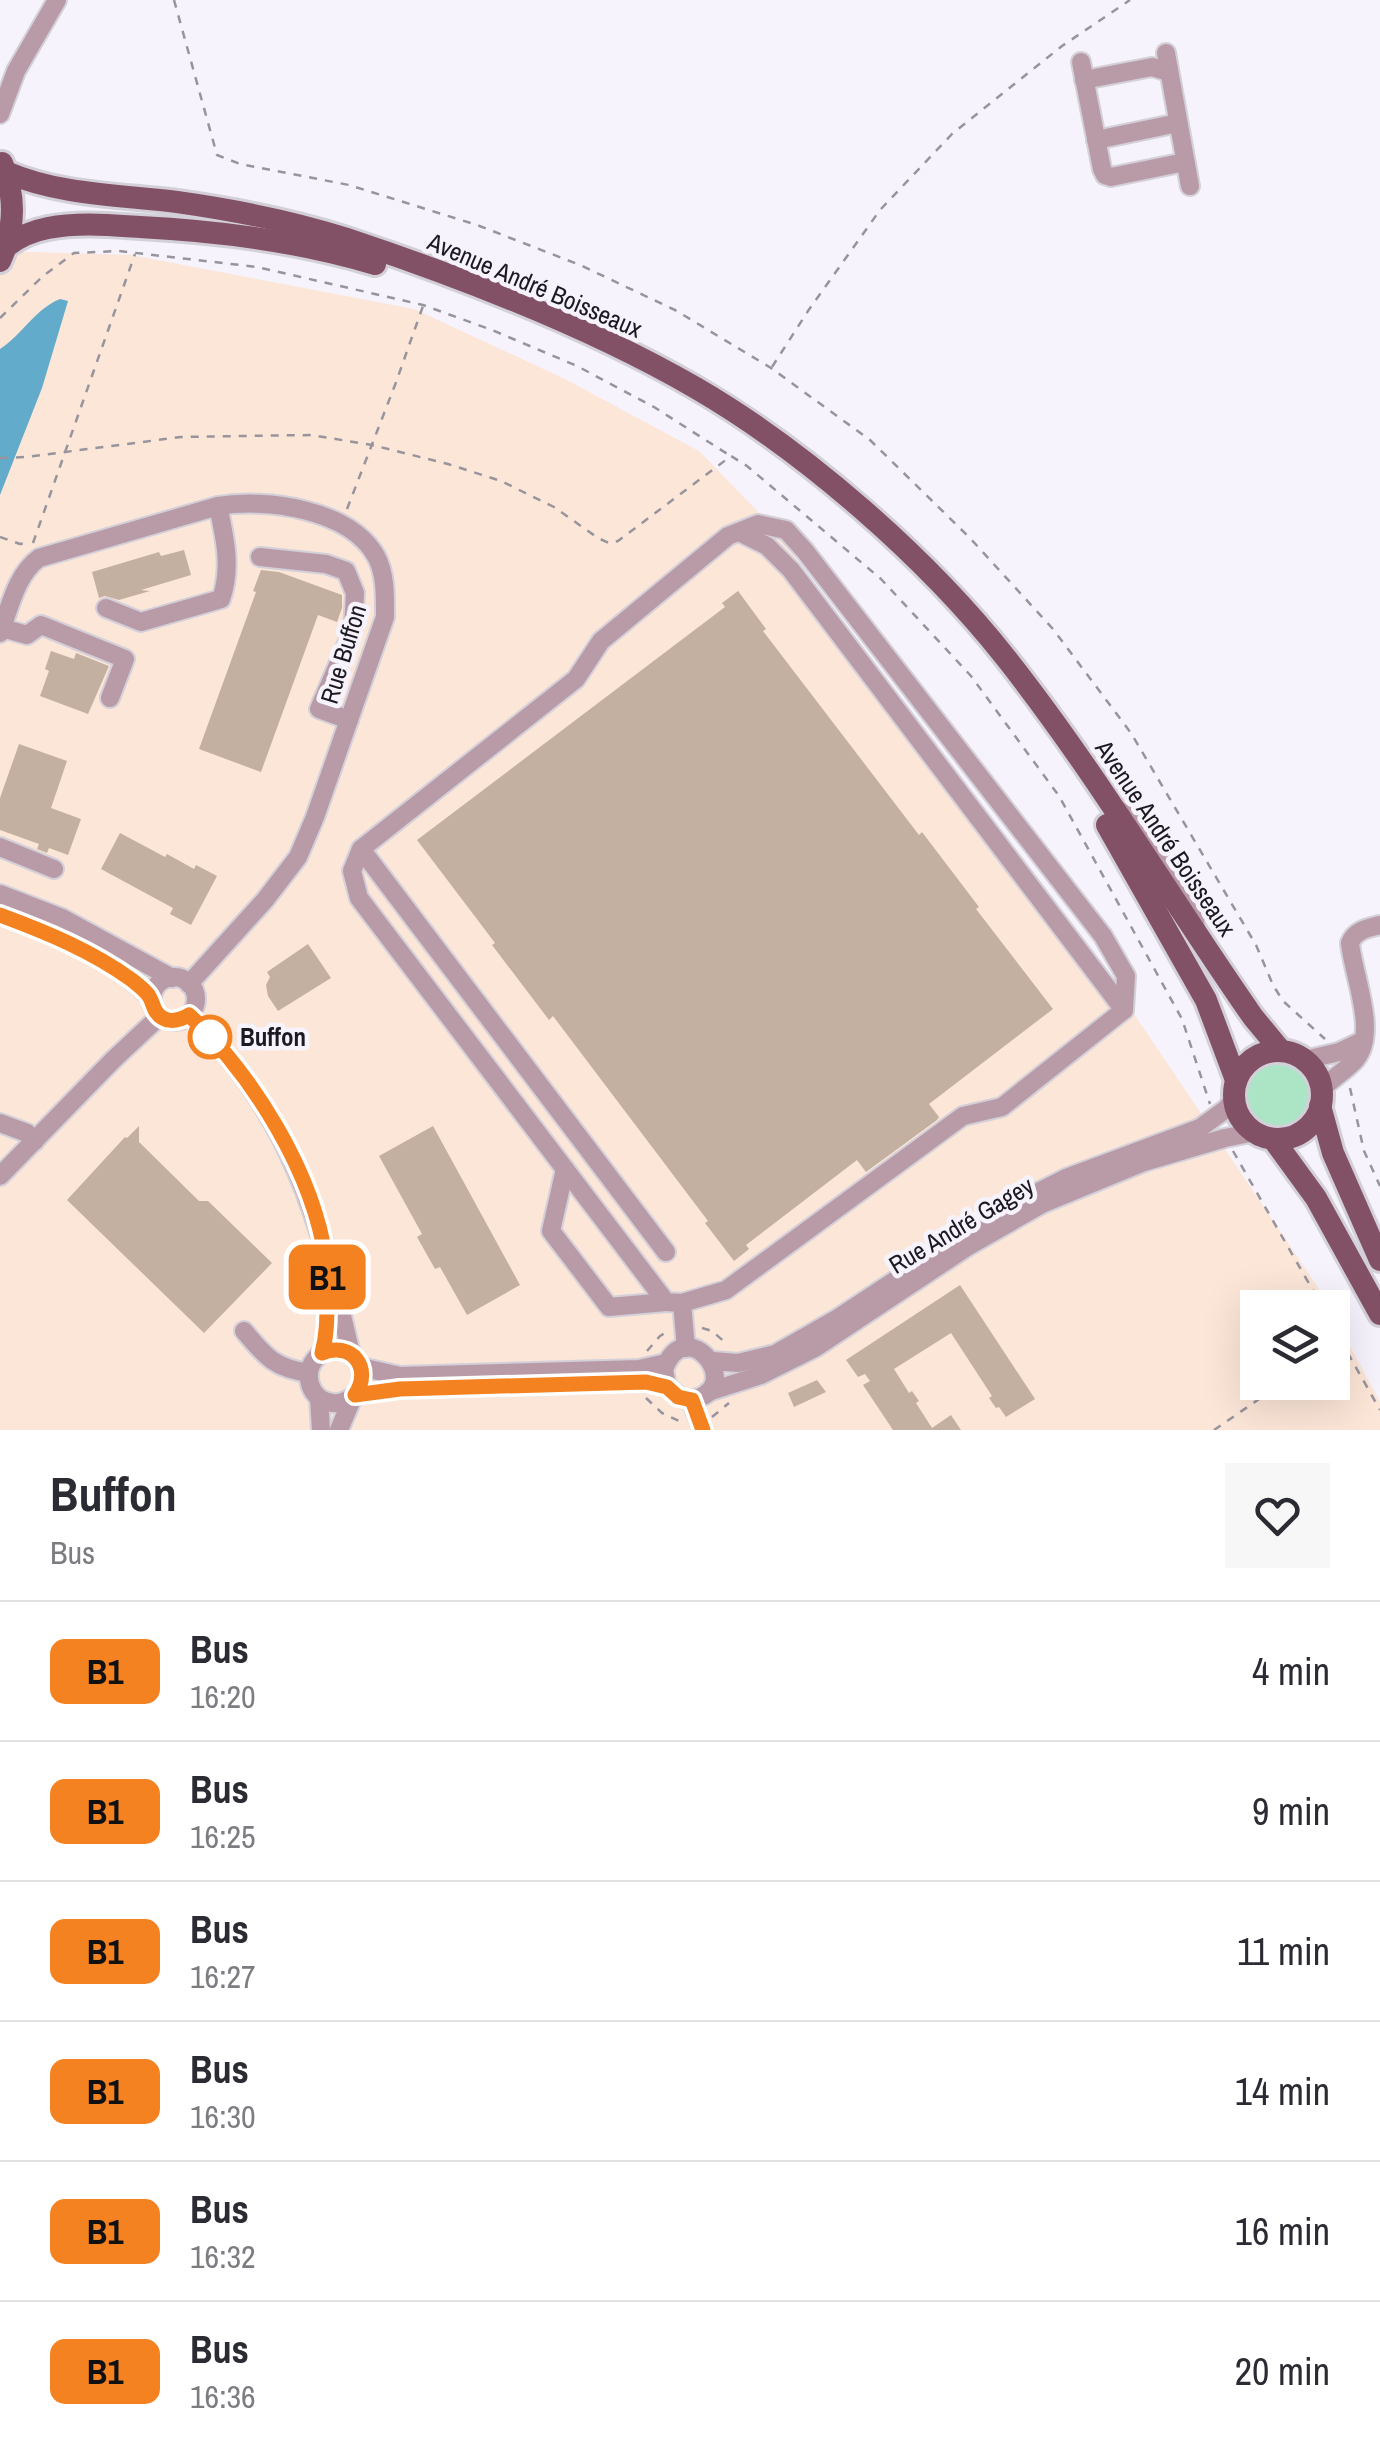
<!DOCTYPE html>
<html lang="fr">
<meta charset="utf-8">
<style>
:root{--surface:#fff;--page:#f7f7f7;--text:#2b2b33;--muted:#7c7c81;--line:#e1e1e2}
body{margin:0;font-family:"Archivo Narrow",sans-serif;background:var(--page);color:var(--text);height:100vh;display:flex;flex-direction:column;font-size:38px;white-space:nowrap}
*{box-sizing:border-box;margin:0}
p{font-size:32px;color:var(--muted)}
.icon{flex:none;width:55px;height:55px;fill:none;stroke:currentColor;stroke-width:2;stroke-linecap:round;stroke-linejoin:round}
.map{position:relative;height:1430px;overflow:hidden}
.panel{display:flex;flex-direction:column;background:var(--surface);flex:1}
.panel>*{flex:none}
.badge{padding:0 20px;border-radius:15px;font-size:35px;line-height:65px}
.tools{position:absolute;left:1240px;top:1290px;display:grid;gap:20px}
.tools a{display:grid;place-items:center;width:110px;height:110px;border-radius:0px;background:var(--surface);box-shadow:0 10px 40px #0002;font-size:50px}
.map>.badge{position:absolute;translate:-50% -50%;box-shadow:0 0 0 5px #fff}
.round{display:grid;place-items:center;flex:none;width:105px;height:105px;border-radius:0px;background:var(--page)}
.head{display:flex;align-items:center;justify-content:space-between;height:170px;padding:0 50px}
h1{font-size:48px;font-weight:800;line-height:75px}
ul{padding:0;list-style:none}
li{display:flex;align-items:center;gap:30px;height:140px;padding:0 50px;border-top:2px solid var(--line)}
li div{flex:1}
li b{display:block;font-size:38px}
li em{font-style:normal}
li .badge{min-width:110px;font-weight:700;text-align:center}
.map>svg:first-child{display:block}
</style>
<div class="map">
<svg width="1380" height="1430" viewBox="0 0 1380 1430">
<rect width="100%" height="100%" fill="#f6f3fc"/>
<polygon fill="#fce6d8" points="0,251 131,255 414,309 563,378 699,451 771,525 1000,830 1134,1014 1317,1286 1328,1307 1258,1308 1258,1382 1332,1382 1333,1315 1380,1402 1380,1430 0,1430"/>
<circle fill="#ace5c6" cx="1278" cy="1095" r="31"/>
<path fill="#63abcb" d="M60 299 68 301 42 388 0 495V349C22 335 35 309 60 299Z"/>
<g fill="#c3b0a1">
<polygon points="184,550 191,575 141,590 150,591 119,600 105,596 99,598 92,572 159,552 161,556"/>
<polygon points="261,570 279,572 342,595 342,608 337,622 318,615 261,772 199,749 256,592 253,591"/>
<polygon points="738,591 766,629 763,631 919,835 922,832 979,907 976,909 1053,1009 929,1104 939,1117 937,1120 866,1172 857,1160 746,1245 749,1249 734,1261 705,1223 708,1221 553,1016 549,1020 492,945 495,943 417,840 725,607 722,603"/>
<polygon points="51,651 74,659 76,653 109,666 88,714 40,696 49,671 45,669"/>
<polygon points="19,744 67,761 51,808 81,819 68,855 49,848 47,853 37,849 39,844 0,830 0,798"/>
<polygon points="120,833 165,857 167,854 194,869 196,865 217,876 191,925 170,914 173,908 101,869"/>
<polygon points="308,944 331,978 278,1011 268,996 266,985 270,977 267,972"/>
<polygon points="139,1126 139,1142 199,1201 208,1201 272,1263 204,1333 67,1200 125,1137 127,1138"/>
<polygon points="433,1126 520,1285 467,1315 440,1267 435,1269 417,1237 422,1234 379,1156"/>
<polygon points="960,1285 1035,1399 1006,1417 999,1407 996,1408 989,1398 992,1396 951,1333 894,1369 909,1393 912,1391 919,1401 916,1403 932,1428 951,1415 961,1430 893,1430 863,1385 870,1381 865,1374 858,1377 846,1360"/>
<polygon points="817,1380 826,1392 794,1407 788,1393"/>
</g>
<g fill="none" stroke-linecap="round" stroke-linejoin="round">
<g stroke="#d3d0d9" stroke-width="22">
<g id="minor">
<polyline points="1166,53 1190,186"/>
<polyline points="1081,62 1102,169 1105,175 1111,177 1185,162"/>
<polyline points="1084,80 1152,67 1169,72"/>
<polyline points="0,114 16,71 57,0"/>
<polyline points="1096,140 1178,123"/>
<polygon points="758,524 786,530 805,551 1103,936 1126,976 1124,1010 1002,1107 963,1116 726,1290 682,1303 666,1302 359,898 352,871 361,849 576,679 601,641 728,536"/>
<polyline points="739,532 767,546 791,570 1124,1010"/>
<polyline points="260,557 326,564 346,571 355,593 353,630 319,709 349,720"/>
<path d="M106 608 141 622 221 599C232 568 225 538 218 506"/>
<polyline points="2,628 27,635 41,625 125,659 110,698"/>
<path d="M0 633C10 607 16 575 39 558L218 506C266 498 349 509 376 556 386 574 385 598 385 617L315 817 298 857 265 900 189 984"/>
<polyline points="1117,809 1143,826 1168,861 1193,904 1196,929"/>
<polyline points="0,847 54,869"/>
<polyline points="361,849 666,1252"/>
<polyline points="0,894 62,918 172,978"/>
<path d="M0 915C53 934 113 957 152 999"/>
<circle cx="174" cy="999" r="22"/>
<path d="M189 1015C290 1110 321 1223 351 1354"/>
<polyline points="1305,1060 1339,1052 1364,1040"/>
<path d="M1321 1090C1332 1078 1347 1070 1356 1059 1378 1032 1353 975 1350 943 1355 930 1368 928 1380 925"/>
<polyline points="0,1123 27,1133 35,1141"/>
<polyline points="565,1169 551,1231 609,1307 666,1302"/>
<polyline points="0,1176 113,1060 160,1016"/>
<polyline points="682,1303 686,1348"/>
<path d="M244 1331C266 1357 274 1368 309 1373"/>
<polyline points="322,1353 327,1327 327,1288"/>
<polyline points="712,1361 738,1363 775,1354 838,1318 999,1212 1066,1178 1200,1128 1226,1109 1234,1099"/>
<polyline points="361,1367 400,1376 639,1369 666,1363"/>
<polyline points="708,1392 761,1375 815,1348 967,1247 1042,1204 1144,1162 1225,1138 1255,1132"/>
<path d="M355 1395C376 1366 341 1333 317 1357 301 1373 310 1401 333 1403 344 1405 351 1396 361 1394 373 1392 386 1390 399 1389 477 1384 557 1385 636 1382 645 1382 659 1382 667 1387 677 1393 680 1402 694 1399 746 1388 687 1310 664 1369L667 1387"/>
<polyline points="319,1398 321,1430"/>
<polyline points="691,1400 703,1430"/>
<polyline points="339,1430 353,1397"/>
</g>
</g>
<g stroke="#d3d0d9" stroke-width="28">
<g id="major">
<path d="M6 172C59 195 120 195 177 202 234 210 291 221 347 239 464 278 589 326 696 388 806 452 927 558 1006 658 1096 772 1170 898 1253 1017L1281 1051"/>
<path d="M7 246C20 236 32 231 48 228 78 222 110 225 140 227 219 231 299 241 375 264"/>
<path d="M0 261C15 229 16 196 2 163"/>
<polyline points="1107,825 1206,1000 1236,1080"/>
<circle cx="1278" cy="1095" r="44"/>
<polyline points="1320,1106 1333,1153 1380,1260"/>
<polyline points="1273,1139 1316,1198 1380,1314"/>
</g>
</g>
<g stroke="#97949d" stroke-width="2.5" stroke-dasharray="8 8" stroke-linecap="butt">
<polyline points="174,0 217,155 240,164 349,185 477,225 580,265 675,310 771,368 870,440 969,537 1053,629 1131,733 1256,945 1273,985 1283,1001 1325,1039"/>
<polyline points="0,318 43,276 74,253 119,251 257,267 423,305 492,330 577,366 654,407 729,455"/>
<polyline points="772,367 808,311 880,210 952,134 1062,46 1130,0"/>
<polyline points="0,458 26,457 181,437 311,435 372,445 448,464 501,481 554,507 598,538 609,543 618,541 731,456 747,466 881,579 971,676 1059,796 1182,1019 1210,1104"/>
<polyline points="347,509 395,385 423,306"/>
<polyline points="0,537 20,544 30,542"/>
<polyline points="33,543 135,254"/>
<polyline points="1350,1088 1364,1151 1380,1186"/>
<polyline points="1233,1151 1323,1308"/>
<polyline points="1332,1325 1380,1410"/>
<polyline points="702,1328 712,1331 728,1345"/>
<polyline points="1332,1350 1342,1343"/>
<polyline points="647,1351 660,1336 670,1330"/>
<polyline points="646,1398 662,1413 681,1422"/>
<polyline points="712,1417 729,1403"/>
<polyline points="1214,1430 1284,1382"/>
</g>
<use href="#minor" stroke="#b99ba7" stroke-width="18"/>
<use href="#major" stroke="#835166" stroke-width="22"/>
</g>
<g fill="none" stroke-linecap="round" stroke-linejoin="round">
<g stroke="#fff" stroke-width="22">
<path id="line" d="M0 915C46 932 92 951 132 980 138 985 145 990 149 996 152 1001 153 1006 155 1010 163 1024 177 1022 189 1015 253 1075 314 1173 326 1261 328 1273 327 1287 327 1299 327 1318 327 1335 322 1353 352 1341 373 1368 355 1395L400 1389 646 1382 667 1387 678 1397 692 1400 703 1430"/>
</g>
<use href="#line" stroke="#f58220" stroke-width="15"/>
</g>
<circle fill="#fff" stroke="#f58220" stroke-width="5" cx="210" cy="1037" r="20"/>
<g text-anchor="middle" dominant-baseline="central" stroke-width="9" stroke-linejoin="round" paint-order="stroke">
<g font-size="25" fill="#1c1921" stroke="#f6f3fc">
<text transform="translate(535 285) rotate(23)">Avenue André Boisseaux</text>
<text transform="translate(343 654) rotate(-73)">Rue Buffon</text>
<text transform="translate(1166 838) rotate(56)">Avenue André Boisseaux</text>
<text transform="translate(961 1225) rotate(-31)">Rue André Gagey</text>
</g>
<g font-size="25" font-weight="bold" fill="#1c1921" stroke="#f6f3fc" text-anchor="start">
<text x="240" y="1037">Buffon</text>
</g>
</g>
</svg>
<div class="tools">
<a><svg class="icon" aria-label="layers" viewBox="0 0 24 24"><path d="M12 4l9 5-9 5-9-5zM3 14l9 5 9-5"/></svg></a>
</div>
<b class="badge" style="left:327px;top:1277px;background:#f58220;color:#111">B1</b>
</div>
<section class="panel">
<div class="head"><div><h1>Buffon</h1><p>Bus</p></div><a class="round"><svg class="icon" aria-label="heart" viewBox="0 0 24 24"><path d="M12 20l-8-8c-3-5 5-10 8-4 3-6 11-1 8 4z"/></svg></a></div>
<ul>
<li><span class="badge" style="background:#f58220;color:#111">B1</span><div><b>Bus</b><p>16:20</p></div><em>4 min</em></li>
<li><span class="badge" style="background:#f58220;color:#111">B1</span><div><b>Bus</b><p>16:25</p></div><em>9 min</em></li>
<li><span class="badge" style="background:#f58220;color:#111">B1</span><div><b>Bus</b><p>16:27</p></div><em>11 min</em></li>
<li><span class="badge" style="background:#f58220;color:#111">B1</span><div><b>Bus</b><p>16:30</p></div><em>14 min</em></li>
<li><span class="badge" style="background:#f58220;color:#111">B1</span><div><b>Bus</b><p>16:32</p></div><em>16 min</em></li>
<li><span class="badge" style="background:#f58220;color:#111">B1</span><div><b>Bus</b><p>16:36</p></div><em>20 min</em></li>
</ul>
</section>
